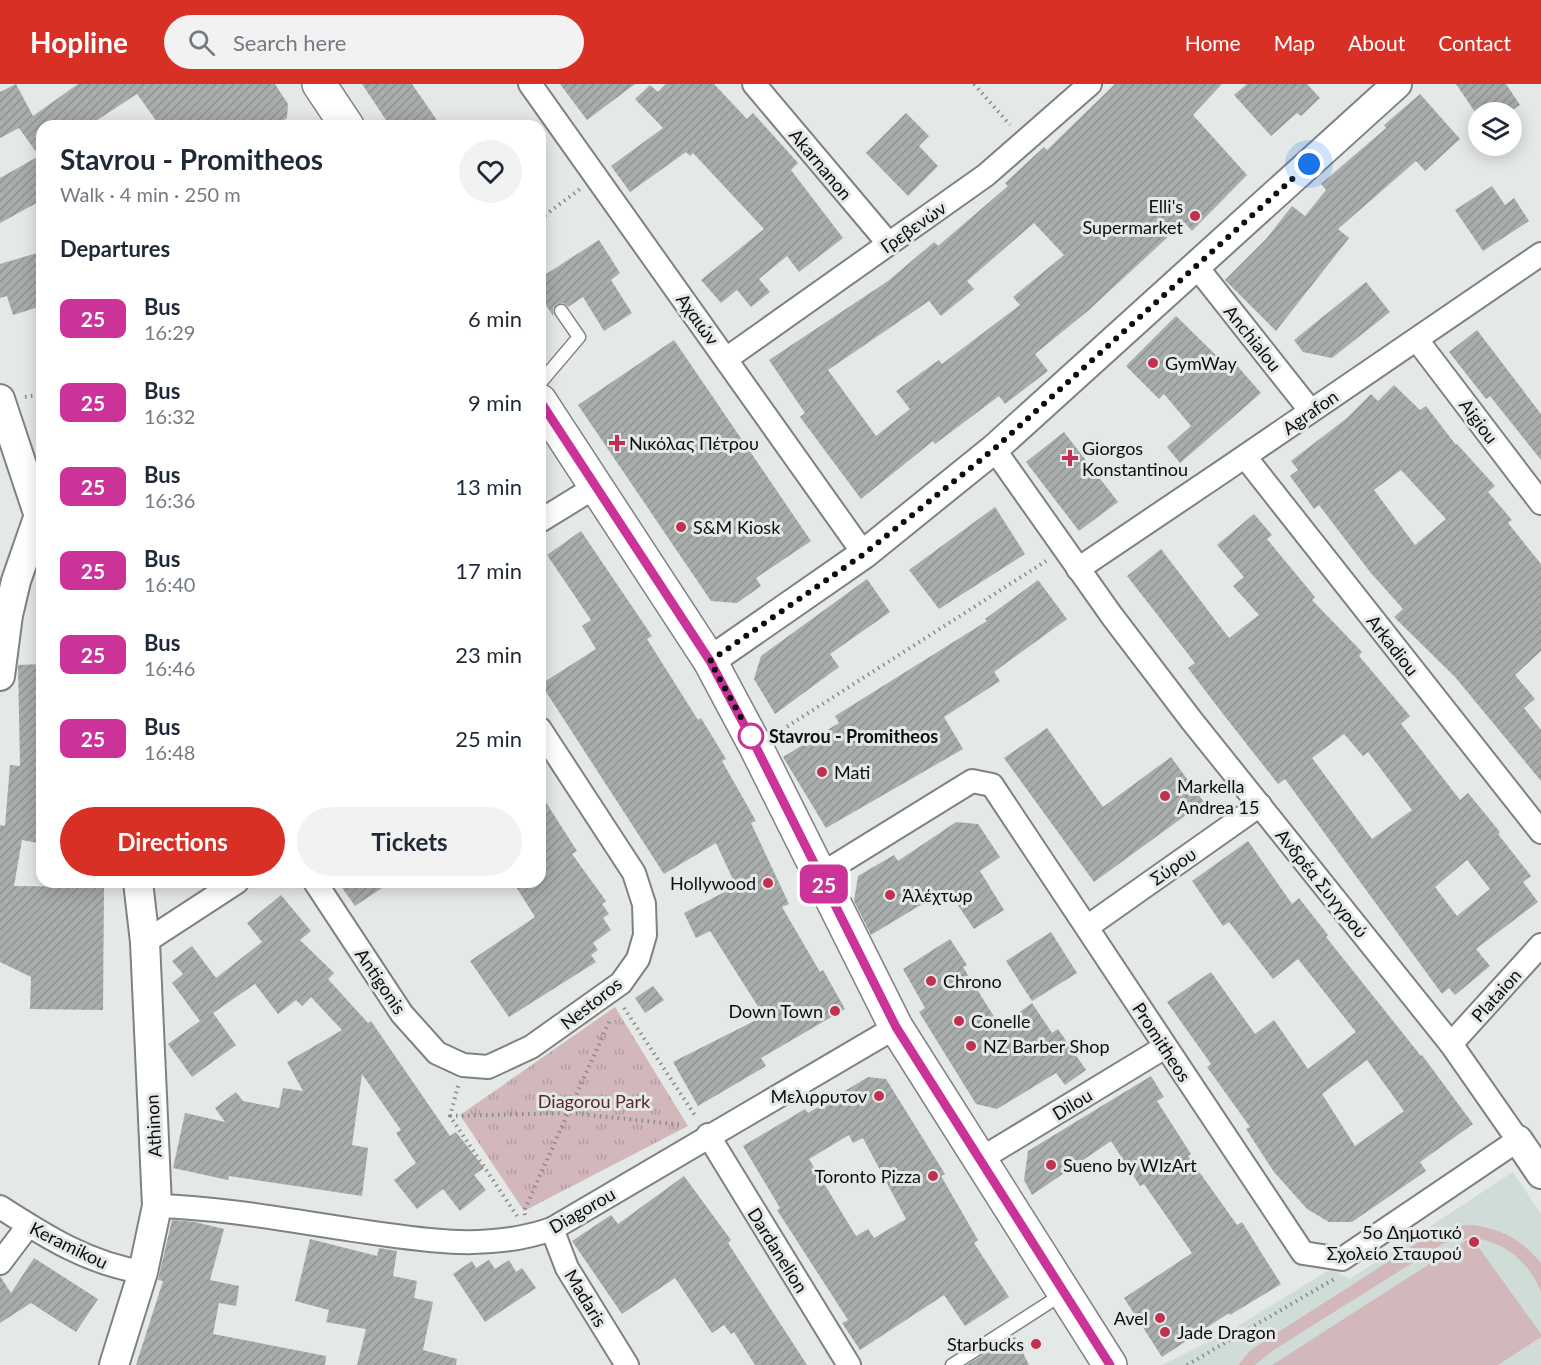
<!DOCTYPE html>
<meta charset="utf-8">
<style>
:root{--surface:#fff;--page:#f2f2f3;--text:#1f2937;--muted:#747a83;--accent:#d93025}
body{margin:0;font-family:Lato,sans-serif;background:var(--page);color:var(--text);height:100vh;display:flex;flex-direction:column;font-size:22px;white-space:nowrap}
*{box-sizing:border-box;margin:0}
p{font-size:20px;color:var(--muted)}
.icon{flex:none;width:33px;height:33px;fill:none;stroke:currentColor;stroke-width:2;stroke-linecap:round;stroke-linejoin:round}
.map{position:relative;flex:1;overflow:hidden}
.panel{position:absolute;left:36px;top:36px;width:510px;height:768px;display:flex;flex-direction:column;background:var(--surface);border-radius:18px;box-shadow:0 3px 15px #0003}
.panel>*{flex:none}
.badge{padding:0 12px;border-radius:9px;font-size:21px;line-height:39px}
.fabs{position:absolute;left:1468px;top:18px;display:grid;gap:12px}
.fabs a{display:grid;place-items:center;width:54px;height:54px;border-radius:50%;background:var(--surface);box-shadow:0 3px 15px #0003;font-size:30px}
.you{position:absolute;width:30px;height:30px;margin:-15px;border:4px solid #fff;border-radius:50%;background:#1a73e8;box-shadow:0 0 0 9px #1a73e833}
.map>.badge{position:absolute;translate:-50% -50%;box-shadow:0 0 0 3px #fff}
h2{padding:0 24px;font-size:22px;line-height:54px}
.round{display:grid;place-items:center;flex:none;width:63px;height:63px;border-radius:32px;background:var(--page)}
.head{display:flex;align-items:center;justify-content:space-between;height:102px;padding:0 24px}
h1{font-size:28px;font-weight:700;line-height:45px}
.primary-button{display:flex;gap:12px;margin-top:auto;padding:12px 24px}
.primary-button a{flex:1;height:69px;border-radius:36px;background:var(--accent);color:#fff;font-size:24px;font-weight:700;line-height:69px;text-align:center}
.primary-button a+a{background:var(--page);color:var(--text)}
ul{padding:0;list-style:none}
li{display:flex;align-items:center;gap:18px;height:84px;padding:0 24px}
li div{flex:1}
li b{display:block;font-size:22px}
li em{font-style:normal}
li .badge{min-width:66px;font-weight:700;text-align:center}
header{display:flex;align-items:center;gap:36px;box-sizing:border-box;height:84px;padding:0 30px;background:var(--accent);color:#fff}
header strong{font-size:28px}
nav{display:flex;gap:33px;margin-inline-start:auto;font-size:21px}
.search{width:420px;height:54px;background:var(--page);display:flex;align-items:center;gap:15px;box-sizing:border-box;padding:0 21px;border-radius:33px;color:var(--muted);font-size:22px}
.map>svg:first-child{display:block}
</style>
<header>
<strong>Hopline</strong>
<div class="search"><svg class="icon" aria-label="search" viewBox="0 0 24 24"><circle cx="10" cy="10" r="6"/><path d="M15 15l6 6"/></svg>Search here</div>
<nav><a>Home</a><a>Map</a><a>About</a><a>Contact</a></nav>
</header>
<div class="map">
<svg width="1541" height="1281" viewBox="0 0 1541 1281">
<defs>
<pattern id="park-tufts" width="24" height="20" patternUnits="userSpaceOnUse" patternTransform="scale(1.5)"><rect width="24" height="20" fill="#d2b8ba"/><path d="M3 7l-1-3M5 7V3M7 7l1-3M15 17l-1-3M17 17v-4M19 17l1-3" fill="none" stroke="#b39d9f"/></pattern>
<pattern id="building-hatch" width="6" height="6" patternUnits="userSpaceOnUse" patternTransform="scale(1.5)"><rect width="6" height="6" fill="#a8acaa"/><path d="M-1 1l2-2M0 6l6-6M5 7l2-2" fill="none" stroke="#8f9391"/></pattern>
</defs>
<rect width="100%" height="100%" fill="#e4e8e6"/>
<polygon fill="#d0dcd7" points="1513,1088 1541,1130 1541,1281 1162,1281 1228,1248 1331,1185 1350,1195"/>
<polygon fill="url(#park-tufts)" points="615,923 688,1042 524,1127 460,1031"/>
<path fill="#d2b8ba" d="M1472 1141C1502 1145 1522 1156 1541 1179V1208C1529 1178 1505 1157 1472 1154L1541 1250V1253L1498 1281H1272L1470 1154 1444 1159 1272 1267 1255 1281H1238L1252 1265 1425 1154 1455 1142Z"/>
<g fill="url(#building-hatch)" fill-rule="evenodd">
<polygon points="16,0 33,32 78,0 275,0 288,20 287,34 275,42 160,42 137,10 88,42 42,42 42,116 0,139 0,94 39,72 19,44 0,54 0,8"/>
<polygon points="362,0 412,0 441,42 390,42"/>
<polygon points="560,0 635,0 587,36"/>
<polygon points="666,0 714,0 747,35 753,29 798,79 791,86 843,154 799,188 787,172 759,195 770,208 751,223 737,206 721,219 701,196 764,145 693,69 690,72 686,68 630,108 611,82 663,44 635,15 650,1 658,8"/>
<path d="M1115 0H1222L1193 31 1247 91 1192 147 1184 138 1089 226 1035 270 1048 287 1005 320 999 312 935 360 933 357 861 415 800 333 805 329 769 276 888 197 934 158 938 162 1008 102 1005 99 1044 63 1047 66ZM1034 139 1064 171 1013 213 1020 221 942 280 939 276 896 307 910 325 876 352 828 286 929 217 941 232 974 205 967 197Z"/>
<polygon points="1247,0 1307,0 1320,14 1301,32 1297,29 1271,52 1234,11"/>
<polygon points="1456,0 1506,0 1520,21 1509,28 1475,28"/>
<polygon points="1420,10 1460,55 1425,87 1416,77 1338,145 1349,154 1276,247 1225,196 1266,155 1292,122 1305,132 1326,106 1321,100 1386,44 1384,41"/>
<polygon points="906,29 929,52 919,62 938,82 908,112 866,69"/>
<polygon points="1492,102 1505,121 1514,114 1529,137 1483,167 1455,126"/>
<polygon points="599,156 620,189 611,196 632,229 604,247 583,213 568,223 564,219 557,220 553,224 553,232 540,212 540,194"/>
<polygon points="37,169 42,184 42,222 13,231 7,212 0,214 0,180"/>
<polygon points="1366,198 1390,228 1332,274 1303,268 1294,256"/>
<polygon points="1176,232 1227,282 1233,277 1261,309 1180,379 1167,363 1191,342 1164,310 1159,315 1126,282"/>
<polygon points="1477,246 1541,330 1541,376 1490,312 1486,315 1449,268"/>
<polygon points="674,256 811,457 756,494 761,502 737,519 711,517 578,321"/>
<path d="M1394 301 1420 326 1426 322 1456 361 1457 360 1495 402 1488 408 1512 436 1508 439 1541 480V567L1515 591 1535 615 1524 624 1541 646V697L1455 593 1394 533 1403 525 1370 488 1319 421 1314 425 1290 392 1298 386 1291 377 1347 334 1371 310 1378 317ZM1401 386 1446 435 1415 461 1374 406Z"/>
<polygon points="1064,348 1118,418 1079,447 1026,378"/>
<polygon points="995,423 1025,470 939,525 909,486"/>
<path d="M1254 430 1272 451 1267 455 1315 513 1312 516 1362 568 1359 572 1410 632 1401 640 1460 716 1468 709 1500 748 1498 750 1531 792 1523 798 1538 818 1476 865 1490 882 1455 911 1449 904 1442 910 1285 695 1278 700 1223 630 1188 584 1195 579 1127 492 1161 465 1229 554 1259 531 1233 502 1244 493 1217 461ZM1344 650 1363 672 1368 668 1412 726 1372 755 1312 674ZM1467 776 1490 805 1457 832 1435 803Z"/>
<polygon points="581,447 652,552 647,555 698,636 701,634 726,675 722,677 756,737 751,739 789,820 782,823 820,888 823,886 845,925 761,974 766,982 698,1022 673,978 764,932 710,847 696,854 684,829 736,802 716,759 664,790 541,600 596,565 582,542 591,536 547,471"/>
<polygon points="867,495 890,528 830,570 839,583 775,630 754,595 761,572"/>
<polygon points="1038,496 1067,535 994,588 1000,597 944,633 963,665 826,744 783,673 839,639 835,632 987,537 985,535"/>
<polygon points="42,580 42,731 38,759 22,756 14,802 104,803 103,926 30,925 31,893 0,878 0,741 5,742 10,681 20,682 18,581"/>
<polygon points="1047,644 1103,723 1171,673 1204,718 1094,798 1004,674"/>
<polygon points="540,709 577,767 572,770 606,817 602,820 609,830 603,834 611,846 593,859 598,866 591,871 596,878 509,933 470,877 535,833 513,798 540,798"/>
<polygon points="956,738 978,740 1000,773 980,787 1004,826 974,845 947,805 871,851 854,817 858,792 894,771 898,777"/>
<path d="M1248 757 1292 820 1299 814 1328 851 1326 853 1421 972 1422 971 1473 1040 1420 1078 1426 1087 1352 1138H1329L1307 1125 1274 1088 1246 1045 1250 1043 1207 983 1211 980 1167 918 1211 888 1255 950 1274 936 1308 985 1356 948 1298 875 1273 895 1229 838 1223 842 1192 797ZM1367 976 1404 1027 1355 1062 1322 1010Z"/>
<polygon points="338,798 391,798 355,822"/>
<polygon points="281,811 311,847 300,856 334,889 328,895 368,939 371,937 450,1052 456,1048 484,1084 474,1091 486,1106 460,1127 443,1105 417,1125 394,1096 416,1079 396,1049 401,1046 362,990 352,1061 368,1064 362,1112 229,1092 228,1096 173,1084 185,1029 225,1038 215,1024 236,1008 243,1017 279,1024 283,1004 303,1007 287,978 342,946 311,913 302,922 296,916 278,930 255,900 213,929 236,961 192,993 168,960 200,937 172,899 183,890 172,877 192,862 216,894 262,858 247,839"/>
<polygon points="1051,848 1077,889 1032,917 1006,877"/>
<polygon points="950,855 967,881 963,883 1000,942 1032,919 1052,949 1058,945 1086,986 1065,1001 1056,989 997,1025 976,1020 919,928 925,924 903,885"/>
<polygon points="653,902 664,916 645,929 635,914"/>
<polygon points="1151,992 1164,1013 1157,1017 1191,1070 1188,1072 1237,1141 1242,1138 1281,1200 1230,1231 1229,1229 1162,1273 1124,1214 1192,1169 1144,1100 1140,1102 1111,1057 1032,1111 1024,1096 1028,1067"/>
<path d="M868 993 886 995 945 1090 941 1092 978 1156 974 1159 1009 1213 965 1242 944 1211 860 1266 842 1239 848 1236 777 1126 780 1124 743 1062 805 1025 808 1029ZM849 1051 853 1059 863 1054 906 1135 874 1154 868 1145 856 1152 809 1075Z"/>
<polygon points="684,1092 731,1156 728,1159 807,1281 755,1281 734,1248 731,1250 724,1241 712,1249 675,1194 622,1230 572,1157 611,1131 618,1140"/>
<polygon points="172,1136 195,1138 224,1145 210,1196 239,1202 236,1222 219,1219 213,1250 326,1272 325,1281 136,1281 163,1197 158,1196"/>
<polygon points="310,1155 377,1172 379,1164 397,1167 393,1192 417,1197 414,1214 433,1218 423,1266 457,1275 456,1281 357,1281 366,1245 326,1238 329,1226 295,1217"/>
<polygon points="34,1174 98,1215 76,1248 31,1219 0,1239 0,1192 11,1209"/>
<polygon points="489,1176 495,1185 509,1176 516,1188 522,1184 536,1204 485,1238 453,1190 472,1177 476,1184"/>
<polygon points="1015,1253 1029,1281 967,1281 1001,1259"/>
</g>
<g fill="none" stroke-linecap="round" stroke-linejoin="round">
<g stroke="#7f8281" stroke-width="15">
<g id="service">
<polyline points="540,299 579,253 561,227"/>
<polyline points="952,1281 1064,1209"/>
</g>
</g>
<g stroke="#7f8281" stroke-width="26">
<g id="minor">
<polyline points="530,0 864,470"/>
<polyline points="754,0 889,160"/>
<polyline points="1196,182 1310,326"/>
<polyline points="1417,256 1541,419"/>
<polyline points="726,275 986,91 1090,0"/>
<polyline points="1246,374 1541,748"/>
<polyline points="540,437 595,403"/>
<path d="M1078 485C1233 381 1387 276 1541 170"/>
<polyline points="820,791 972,697 992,701 1303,1169 1342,1175 1518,1056 1451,960 1192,637 1112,532 994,365"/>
<polyline points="315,798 402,930 437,969 463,981 488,983 531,963 621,899 638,875 645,851 644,820 634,789 540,645"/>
<polyline points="1087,843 1260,721"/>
<polyline points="145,858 237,798"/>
<polyline points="1451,960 1541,861"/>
<polyline points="708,1051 849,1281"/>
<polyline points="979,1076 1165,963"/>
<path d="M157 1122C223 1124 287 1136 353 1146 421 1156 486 1168 552 1145L896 943"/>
<path d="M0 1123C45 1152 89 1180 143 1188"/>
<polyline points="552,1145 567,1184 627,1281"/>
<polyline points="0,1179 28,1142"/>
</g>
</g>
<g stroke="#7f8281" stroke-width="32">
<g id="tertiary">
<polyline points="0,315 42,441"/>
<polyline points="710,577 864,470 994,365 1397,0"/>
<polyline points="0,592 8,531 16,497 39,431"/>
<polyline points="1518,1056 1541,1090"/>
<polyline points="114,1281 143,1188 157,1122 145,858 138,798"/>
</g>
</g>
<g stroke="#7f8281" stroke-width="36">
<g id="secondary">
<polyline points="319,0 347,42"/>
<polyline points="540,317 710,577 756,663 896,943 1110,1281"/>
</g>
</g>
<g stroke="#888b89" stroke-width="4" stroke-dasharray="1.5 4.5" stroke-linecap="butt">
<polyline points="974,0 1010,41"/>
<polyline points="540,135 580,105"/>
<polyline points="25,313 42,310"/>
<polyline points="777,649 1046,477"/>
<polyline points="624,924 696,1033"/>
<polyline points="458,1002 450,1032 517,1132"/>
<polyline points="450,1032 570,1029 683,1041"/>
<polyline points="525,1131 524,1127 610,936"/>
<polyline points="1187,1281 1334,1195"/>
</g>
<use href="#service" stroke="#fff" stroke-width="12"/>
<use href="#minor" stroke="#fff" stroke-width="22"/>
<use href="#tertiary" stroke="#fff" stroke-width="28"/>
<use href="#secondary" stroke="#fff" stroke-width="33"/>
</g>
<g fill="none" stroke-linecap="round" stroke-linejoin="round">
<g stroke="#fff" stroke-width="14">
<polyline id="line" points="540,317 710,577 756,663 896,943 1110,1281"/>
</g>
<use href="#line" stroke="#c39" stroke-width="9"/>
<polyline stroke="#0d0e0d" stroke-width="6" stroke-dasharray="0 10.8" points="751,652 710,577 864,470 994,365 1309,80"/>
</g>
<g fill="#c13050" stroke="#e4e8e6" stroke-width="2">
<circle cx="1195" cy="132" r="6"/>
<circle cx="1153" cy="279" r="6"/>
<path d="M614 350h6v6h6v6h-6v6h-6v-6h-6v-6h6z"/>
<path d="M1067 365h6v6h6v6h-6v6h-6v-6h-6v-6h6z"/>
<circle cx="681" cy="443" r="6"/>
<circle cx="822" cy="688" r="6"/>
<circle cx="1165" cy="712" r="6"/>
<circle cx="768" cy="799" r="6"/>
<circle cx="890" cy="811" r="6"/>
<circle cx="931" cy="897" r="6"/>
<circle cx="835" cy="927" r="6"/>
<circle cx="959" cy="937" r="6"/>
<circle cx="971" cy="962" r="6"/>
<circle cx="879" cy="1012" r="6"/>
<circle cx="1051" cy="1081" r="6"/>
<circle cx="933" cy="1092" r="6"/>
<circle cx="1474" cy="1158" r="6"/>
<circle cx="1160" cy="1234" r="6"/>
<circle cx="1165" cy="1248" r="6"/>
<circle cx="1036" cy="1260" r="6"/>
</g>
<circle fill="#fff" stroke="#c39" stroke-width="3" cx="751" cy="652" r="12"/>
<g text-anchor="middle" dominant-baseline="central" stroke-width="6" stroke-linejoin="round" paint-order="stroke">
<g font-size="18" fill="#0d0e0d" stroke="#e4e8e6">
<text transform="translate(821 80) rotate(50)">Akarnanon</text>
<text transform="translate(913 143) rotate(-35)">Γρεβενών</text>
<text transform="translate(698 235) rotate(54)">Αχαιών</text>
<text transform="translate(1253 254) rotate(51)">Anchialou</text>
<text transform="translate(1310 328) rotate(-35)">Agrafon</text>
<text transform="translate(1479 337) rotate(53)">Aigiou</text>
<text transform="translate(1393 561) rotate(52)">Arkadiou</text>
<text transform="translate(1173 782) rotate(-35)">Σύρου</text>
<text transform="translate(1322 799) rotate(51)">Ανδρέα Συγγρού</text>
<text transform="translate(381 897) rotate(56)">Antigonis</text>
<text transform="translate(1496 911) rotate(-48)">Plataion</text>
<text transform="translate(591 919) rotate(-38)">Nestoros</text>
<text transform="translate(1162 958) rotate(57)">Promitheos</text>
<text transform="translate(1072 1020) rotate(-31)">Dilou</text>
<text transform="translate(153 1042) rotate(-93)">Athinon</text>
<text transform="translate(582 1126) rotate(-30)">Diagorou</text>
<text transform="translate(69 1161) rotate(26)">Keramikou</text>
<text transform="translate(778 1166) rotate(58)">Dardanelion</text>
<text transform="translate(586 1214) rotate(59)">Madaris</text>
</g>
<g font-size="18" fill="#0d0e0d" stroke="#e4e8e6" text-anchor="start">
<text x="1183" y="122" text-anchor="end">Elli's<tspan x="1183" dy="21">Supermarket</tspan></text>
<text x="1165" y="279">GymWay</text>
<text x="629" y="359">Νικόλας Πέτρου</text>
<text x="1082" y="364">Giorgos<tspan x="1082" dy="21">Konstantinou</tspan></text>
<text x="693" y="443">S&amp;M Kiosk</text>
<text x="834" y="688">Mati</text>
<text x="1177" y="702">Markella<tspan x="1177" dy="21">Andrea 15</tspan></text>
<text x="756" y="799" text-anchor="end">Hollywood</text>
<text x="902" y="811">Άλέχτωρ</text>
<text x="943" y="897">Chrono</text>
<text x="823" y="927" text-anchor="end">Down Town</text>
<text x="971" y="937">Conelle</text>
<text x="983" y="962">NZ Barber Shop</text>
<text x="867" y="1012" text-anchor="end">Μελιρρυτον</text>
<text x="1063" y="1081">Sueno by WIzArt</text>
<text x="921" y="1092" text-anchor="end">Toronto Pizza</text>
<text x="1462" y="1148" text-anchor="end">5ο Δημοτικό<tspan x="1462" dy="21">Σχολείο Σταυρού</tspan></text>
<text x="1148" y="1234" text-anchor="end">Avel</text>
<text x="1177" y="1248">Jade Dragon</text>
<text x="1024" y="1260" text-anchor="end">Starbucks</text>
</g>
<g font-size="18" font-weight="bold" fill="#0d0e0d" stroke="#e4e8e6" text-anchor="start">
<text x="769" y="652">Stavrou - Promitheos</text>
</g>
<g font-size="18" fill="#5a262d" stroke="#e4e8e6">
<text x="594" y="1017">Diagorou Park</text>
</g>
</g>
</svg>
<div class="fabs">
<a><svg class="icon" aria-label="layers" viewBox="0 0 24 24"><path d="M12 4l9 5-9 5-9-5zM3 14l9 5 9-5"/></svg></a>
</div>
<div class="you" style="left:1309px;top:80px"></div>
<b class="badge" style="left:824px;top:800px;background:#c39;color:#fff">25</b>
<section class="panel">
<div class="head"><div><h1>Stavrou - Promitheos</h1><p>Walk · 4 min · 250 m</p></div><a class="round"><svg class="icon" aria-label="heart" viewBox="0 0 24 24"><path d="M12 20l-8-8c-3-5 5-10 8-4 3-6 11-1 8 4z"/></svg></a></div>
<h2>Departures</h2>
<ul>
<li><span class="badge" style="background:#c39;color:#fff">25</span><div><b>Bus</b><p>16:29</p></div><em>6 min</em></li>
<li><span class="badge" style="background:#c39;color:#fff">25</span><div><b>Bus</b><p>16:32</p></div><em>9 min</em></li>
<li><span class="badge" style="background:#c39;color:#fff">25</span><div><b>Bus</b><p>16:36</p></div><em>13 min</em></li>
<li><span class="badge" style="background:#c39;color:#fff">25</span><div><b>Bus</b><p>16:40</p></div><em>17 min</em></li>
<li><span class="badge" style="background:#c39;color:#fff">25</span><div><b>Bus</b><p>16:46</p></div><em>23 min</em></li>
<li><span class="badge" style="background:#c39;color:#fff">25</span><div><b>Bus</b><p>16:48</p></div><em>25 min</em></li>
</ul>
<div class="primary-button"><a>Directions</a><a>Tickets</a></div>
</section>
</div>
